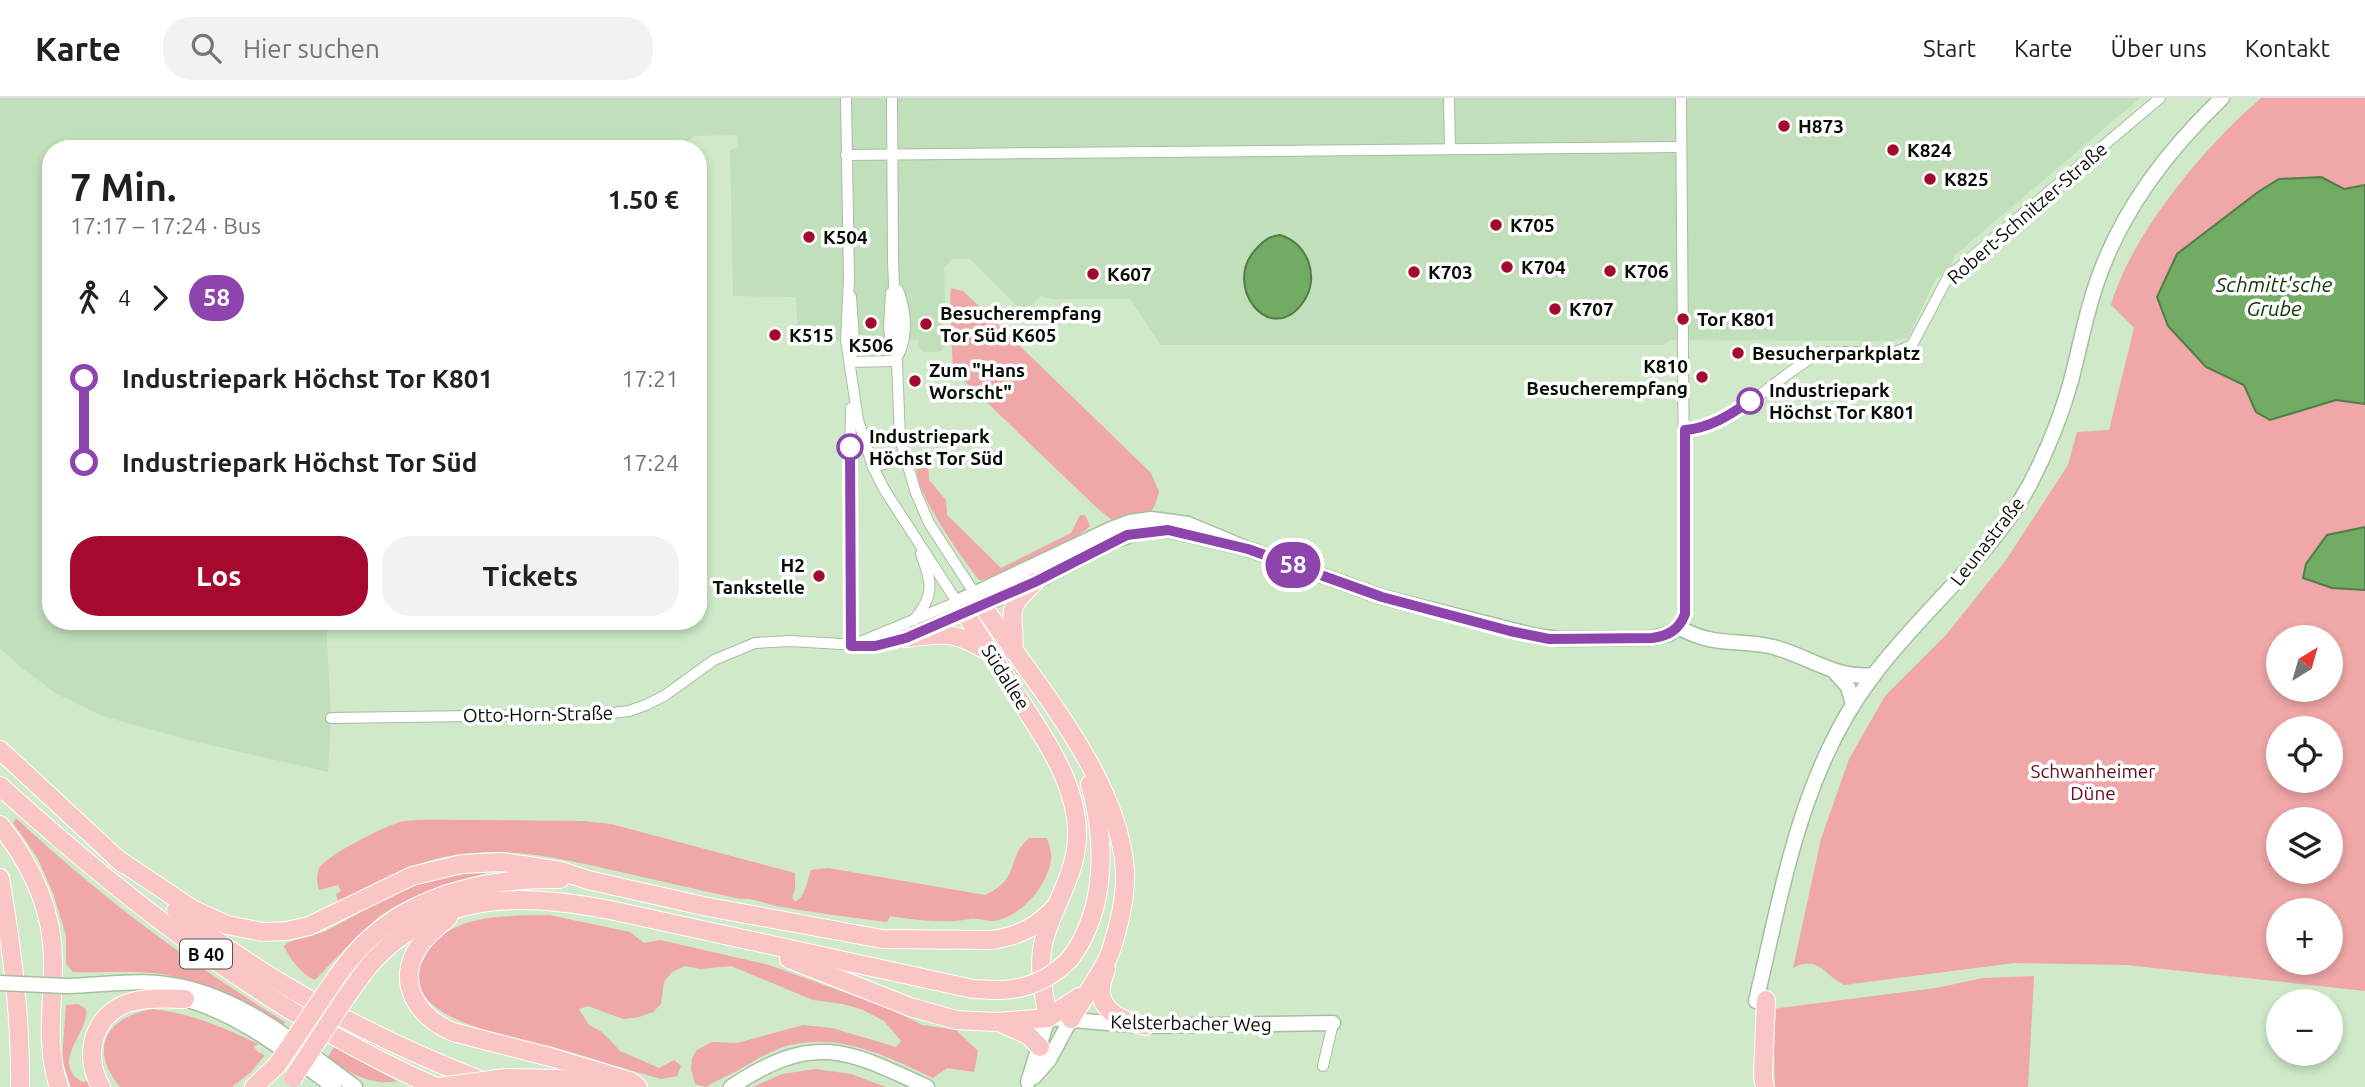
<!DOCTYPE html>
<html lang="de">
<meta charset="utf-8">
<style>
:root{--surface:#fff;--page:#f2f2f2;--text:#202124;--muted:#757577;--line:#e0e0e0;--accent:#a5092e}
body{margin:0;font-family:Ubuntu,sans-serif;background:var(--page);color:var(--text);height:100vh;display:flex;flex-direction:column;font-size:26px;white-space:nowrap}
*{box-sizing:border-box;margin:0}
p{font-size:23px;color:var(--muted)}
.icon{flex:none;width:38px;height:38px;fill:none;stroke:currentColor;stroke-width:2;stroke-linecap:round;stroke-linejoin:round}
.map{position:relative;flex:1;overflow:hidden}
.side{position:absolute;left:42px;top:42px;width:665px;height:490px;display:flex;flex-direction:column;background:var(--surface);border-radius:28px;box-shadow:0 4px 10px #0003}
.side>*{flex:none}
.badge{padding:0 14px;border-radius:23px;font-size:24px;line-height:46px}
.needle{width:46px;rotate:37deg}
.buttons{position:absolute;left:2266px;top:527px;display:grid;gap:14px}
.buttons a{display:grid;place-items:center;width:77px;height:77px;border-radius:50%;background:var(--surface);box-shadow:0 4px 10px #0003;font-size:35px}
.map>.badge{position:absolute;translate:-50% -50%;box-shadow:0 0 0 4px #fff}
.legs{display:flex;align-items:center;gap:10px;height:77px;padding:0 28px;font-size:23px}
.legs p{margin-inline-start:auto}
.headline{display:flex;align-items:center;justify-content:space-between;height:119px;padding:0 28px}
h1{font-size:38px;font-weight:700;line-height:52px}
.cta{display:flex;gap:14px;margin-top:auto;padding:14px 28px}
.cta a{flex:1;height:80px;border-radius:28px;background:var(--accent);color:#fff;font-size:28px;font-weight:700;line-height:80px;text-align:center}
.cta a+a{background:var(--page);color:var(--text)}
ul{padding:0 28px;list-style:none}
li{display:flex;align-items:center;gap:24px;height:84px;font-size:26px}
li i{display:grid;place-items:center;width:10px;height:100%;margin:0 9px;background:currentColor}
li i::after{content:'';width:18px;height:18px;margin:-9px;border:5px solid;border-radius:50%;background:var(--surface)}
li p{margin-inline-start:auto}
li:first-child i{background:linear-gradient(#0000 50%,currentColor 0)}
li:last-child i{background:linear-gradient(currentColor 50%,#0000 0)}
header{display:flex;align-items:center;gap:42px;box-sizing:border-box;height:98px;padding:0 35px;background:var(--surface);border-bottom:2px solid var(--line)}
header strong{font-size:33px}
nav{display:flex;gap:38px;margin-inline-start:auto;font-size:24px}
.search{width:490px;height:63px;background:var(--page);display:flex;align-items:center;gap:18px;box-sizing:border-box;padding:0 24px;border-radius:28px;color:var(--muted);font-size:26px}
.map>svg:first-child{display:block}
</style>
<header>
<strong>Karte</strong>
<div class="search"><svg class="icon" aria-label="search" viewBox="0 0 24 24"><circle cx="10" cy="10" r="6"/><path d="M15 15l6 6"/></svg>Hier suchen</div>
<nav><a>Start</a><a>Karte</a><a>Über uns</a><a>Kontakt</a></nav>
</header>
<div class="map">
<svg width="2365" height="989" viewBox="0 0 2365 989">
<rect width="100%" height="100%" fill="#cfe9c9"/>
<polygon fill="#c1dfba" points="0,0 2140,0 1954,158 1952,169 1936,180 1908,240 1893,243 1670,242 1664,247 1161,247 1130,201 1052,201 1041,197 1024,215 970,161 952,161 944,170 946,248 940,254 924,254 918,248 918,242 798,243 796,199 733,198 730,52 738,49 737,37 694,38 680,51 51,51 51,523 326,523 331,620 328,674 189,642 102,618 57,596 20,569 0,550"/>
<g fill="#efa7a7" fill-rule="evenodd">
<path d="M2261 0H2365V893L2126 867 2014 865 1844 887C1823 876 1818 857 1793 870L1821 741 1849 661 1885 598 1946 537 2006 462 2068 367 2077 334 2109 332 2134 230 2111 207C2132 135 2204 49 2261 0ZM2278 539H2331V592H2278ZM2278 630H2331V682H2278ZM2278 721H2331V774H2278ZM2278 812H2331V864H2278Z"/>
<polygon points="951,190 963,193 1151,375 1159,394 1155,407 1149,416 1112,422 1097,410 953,272 950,204"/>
<path d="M928 359 929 382 946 402 947 417 1001 470 1071 435 1080 417H1085L1090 428C1072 446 1004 480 979 482 964 463 914 393 917 371 917 364 923 362 928 359Z"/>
<path d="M16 720C100 799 188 864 285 924L282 929C241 904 202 881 154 875 127 872 99 875 73 874L66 866V837L53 795 37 759 13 725Z"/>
<path d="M470 722 584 723 611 726 795 775V792L792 799 795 804C806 798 807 783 811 772L828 770 985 797C1021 781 1006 760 1029 740H1047C1054 759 1052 768 1042 786 1033 802 1012 822 992 823 985 823 977 820 970 821 944 826 916 822 890 818L887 824C850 819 813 815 777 808 765 806 752 799 740 801 701 792 663 784 625 775 562 761 500 744 435 761 401 770 369 788 338 804L336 796 341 793 338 787 319 792C317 785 316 777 319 771 323 759 390 725 404 723 426 721 449 722 470 722Z"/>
<path d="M477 773 490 774 442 787 395 808 381 817 357 838 315 882C302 877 290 861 284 848L289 844 324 834 413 786 446 777Z"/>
<path d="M549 817 630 834 644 845 660 842 769 867 893 912 922 927 956 932 978 953 974 974 947 970 933 980C885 957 832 931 778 951 762 957 750 966 735 974 725 979 715 983 706 989L695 986 691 971 692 960 697 952 712 944 737 945 803 927 832 930 896 949 901 943 884 923 863 912 843 906 813 902 731 868 700 871 685 868 672 874 664 884 661 906 653 914 639 919 623 921 588 908 579 911 589 927 602 934 620 953 659 970 674 962 681 968 677 978 661 981C624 971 589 959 553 949 513 938 379 920 430 850 455 815 511 818 549 817Z"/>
<polygon points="2034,878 2028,989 1775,989 1773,911 1936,890 1983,880"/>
<path d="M78 906 86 911C90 934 49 964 82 984L88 983 92 989H71L62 961 66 907Z"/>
<path d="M152 911C190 915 223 929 258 946L254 949 258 954 265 957 250 975 232 989H120C88 950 106 920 152 911Z"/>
<path d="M334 949 397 983C374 989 346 974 327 960Z"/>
<polygon points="815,971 851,976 886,989 753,989 782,976"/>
</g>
<g fill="#71ab64" stroke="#517c48" stroke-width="2">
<polygon points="2321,79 2344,91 2365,87 2365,306 2336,302 2270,322 2256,314 2244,287 2206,269 2168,228 2157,199 2177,156 2258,94 2279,81"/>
<path d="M1280 137C1308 145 1320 179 1304 203 1271 252 1220 187 1257 150 1264 142 1270 138 1280 137Z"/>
<polygon points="2365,429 2365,492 2332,490 2303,480 2306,466 2327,437"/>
</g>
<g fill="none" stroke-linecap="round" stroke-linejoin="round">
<g stroke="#a7bfa1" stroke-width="12">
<g id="street">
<polyline points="846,0 849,182 846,242 858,322 873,369 884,391 957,504 855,546"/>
<polyline points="892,0 893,162 900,341 916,395 929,425 975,496"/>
<polyline points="1449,0 1450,51"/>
<polyline points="846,57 1680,49"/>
<path d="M898 192C906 212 908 236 899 256"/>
<polyline points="891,195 889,230 892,252"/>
<polyline points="851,199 854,242 852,257"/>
<polyline points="850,264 896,263"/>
<polyline points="851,310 849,418 851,548"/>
<path d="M1685 332C1736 329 1774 279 1817 257L1829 254H1896L1912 247 1948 179 2160 0"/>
<polyline points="873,369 904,360"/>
<path d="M914 522C935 497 932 485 921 456"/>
<polyline points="1678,529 1684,520 1685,511 1681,0"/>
<polyline points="923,533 965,515"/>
<polyline points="331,620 604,616 629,613 646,607 664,598 714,562 755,545 790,543 875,548 909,539"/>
<polyline points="1323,968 1333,925"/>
</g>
</g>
<g stroke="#a7bfa1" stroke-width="17">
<g id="secondary">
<path d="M1248 451 1168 432 1140 434 1116 442 1035 484 965 515 957 504 1111 431 1130 424 1151 421 1188 426 1248 451 1382 499 1536 538 1560 541 1652 540 1669 536 1678 529C1714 549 1733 541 1769 548 1806 556 1835 582 1874 577"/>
<polyline points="1835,574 1848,589 1853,606"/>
<path d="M66 888C96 888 128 882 158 885 235 892 295 945 355 989"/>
<path d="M176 899C237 913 285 953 334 989"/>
<path d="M1756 903C1783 790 1801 672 1873 578 1923 511 1990 460 2030 386 2047 353 2061 319 2071 283 2080 249 2086 214 2098 181 2123 110 2168 52 2222 0"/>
<polyline points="1034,979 1049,962 1071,921"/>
<polyline points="1028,984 1048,920 1145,928 1333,925"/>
<path d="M731 989C813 935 844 950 927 989"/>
</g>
</g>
<g stroke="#fff" stroke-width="20">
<g id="highway">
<path d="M983 508C1033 584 1119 679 1125 773 1126 798 1119 828 1111 852 1105 872 1082 901 1071 921"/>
<path d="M965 515C982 542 999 569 1016 596 1046 643 1087 698 1075 757 1069 788 1050 815 1043 846 1038 870 1044 897 1048 920"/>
<path d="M906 540C944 535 953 533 986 552"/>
<path d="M1013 553C1017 516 1000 515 1035 484"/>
<polyline points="0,652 123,766"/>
<path d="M0 688C131 807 273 917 436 989"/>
<path d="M0 727C32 767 54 815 53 866 53 909 45 948 59 989"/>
<path d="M116 760 192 811 227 827 263 834 287 833 309 828 412 778 462 766 502 764 561 773 588 782 703 808 882 841 992 842C1019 838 1039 828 1057 807"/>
<path d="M0 780C12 849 21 919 20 989"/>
<path d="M176 812C268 886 377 942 487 985"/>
<path d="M448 820C438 828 428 836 420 847 394 883 417 919 453 934L550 959 630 983 638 989"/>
<polyline points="789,861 910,909 956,922 996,924 1048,920 1079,899"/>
<path d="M1070 861C1107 811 1106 743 1090 686"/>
<path d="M1106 871C1104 878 1100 886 1101 894 1102 916 1127 924 1145 928"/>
<path d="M327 893C339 875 352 857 368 842 420 794 491 780 560 781"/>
<path d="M344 902C356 886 366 869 381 855 448 792 526 796 610 812L973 891 995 892"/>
<polyline points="1003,926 1028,937 1040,949"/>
<polyline points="559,981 614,989"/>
<path d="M101 989C81 955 95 911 136 903 152 899 169 901 185 901"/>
<polyline points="254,989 277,967"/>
<polyline points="1765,989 1763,979 1766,902"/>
</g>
</g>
<use href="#street" stroke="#fff" stroke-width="10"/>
<use href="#secondary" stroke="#fff" stroke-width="14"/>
<use href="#highway" stroke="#f9c6c5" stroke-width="18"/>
<g stroke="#a7bfa1" stroke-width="17" stroke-linecap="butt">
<polyline id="secondary-bridge" points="0,885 66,888"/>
</g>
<g stroke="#fff" stroke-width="20" stroke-linecap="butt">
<g id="highway-bridge">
<path d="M995 892C1025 893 1049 882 1070 861"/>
<polyline points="277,967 327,893"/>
<polyline points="293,980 344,902"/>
<polyline points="439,989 506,980 559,981"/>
</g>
</g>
<use href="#secondary-bridge" stroke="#fff" stroke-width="14"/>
<use href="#highway-bridge" stroke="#f9c6c5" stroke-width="18"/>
</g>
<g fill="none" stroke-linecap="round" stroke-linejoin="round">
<g stroke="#fff" stroke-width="16">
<path id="line-1" d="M850 349 851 548H875L906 540 1035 484 1127 437 1168 432 1248 451 1382 499 1510 533 1549 541 1652 540C1668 538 1679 532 1685 516V332C1710 330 1730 317 1750 303"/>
</g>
<use href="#line-1" stroke="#8e44ad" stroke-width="10"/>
</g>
<g fill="#a5092e" stroke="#fff" stroke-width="2.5">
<circle cx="1784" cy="28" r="7"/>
<circle cx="1893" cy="52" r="7"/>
<circle cx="1930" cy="81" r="7"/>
<circle cx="1496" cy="127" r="7"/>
<circle cx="809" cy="139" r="7"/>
<circle cx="1507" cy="169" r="7"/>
<circle cx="1610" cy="173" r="7"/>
<circle cx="1414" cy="174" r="7"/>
<circle cx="1093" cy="176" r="7"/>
<circle cx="1555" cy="211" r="7"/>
<circle cx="1683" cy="221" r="7"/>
<circle cx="871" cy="225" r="7"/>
<circle cx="926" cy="226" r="7"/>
<circle cx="775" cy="237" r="7"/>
<circle cx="1738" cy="255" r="7"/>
<circle cx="1702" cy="279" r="7"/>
<circle cx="915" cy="283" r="7"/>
<circle cx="819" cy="478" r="7"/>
</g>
<g fill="#fff" stroke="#8e44ad" stroke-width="3.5">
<circle cx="1750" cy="303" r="12"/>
<circle cx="850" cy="349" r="12"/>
</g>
<g text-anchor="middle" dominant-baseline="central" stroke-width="7" stroke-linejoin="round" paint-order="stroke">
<rect fill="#fff" stroke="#515750" stroke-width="2" x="180" y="841.5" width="52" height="29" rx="5"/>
<g font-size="18" font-weight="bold" fill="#070f05">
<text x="206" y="856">B 40</text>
</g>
<g font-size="19" font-weight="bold" fill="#070f05" stroke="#fff" text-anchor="start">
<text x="1798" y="28">H873</text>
<text x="1907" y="52">K824</text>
<text x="1944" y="81">K825</text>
<text x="1510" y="127">K705</text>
<text x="823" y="139">K504</text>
<text x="1521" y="169">K704</text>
<text x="1624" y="173">K706</text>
<text x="1428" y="174">K703</text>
<text x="1107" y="176">K607</text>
<text x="1569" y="211">K707</text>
<text x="940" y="215">Besucherempfang<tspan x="940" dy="22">Tor Süd K605</tspan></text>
<text x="1697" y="221">Tor K801</text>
<text x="789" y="237">K515</text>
<text x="871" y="247" text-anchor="middle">K506</text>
<text x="1752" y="255">Besucherparkplatz</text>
<text x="1688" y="268" text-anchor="end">K810<tspan x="1688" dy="22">Besucherempfang</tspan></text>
<text x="929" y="272">Zum "Hans<tspan x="929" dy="22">Worscht"</tspan></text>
<text x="805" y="467" text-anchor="end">H2<tspan x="805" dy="22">Tankstelle</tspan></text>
</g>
<g font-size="19" fill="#070f05" stroke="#fff">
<text transform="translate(2027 115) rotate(-41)">Robert-Schnitzer-Straße</text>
<text transform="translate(1987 443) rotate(-52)">Leunastraße</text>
<text transform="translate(1006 579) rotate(58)">Südallee</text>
<text transform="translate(538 616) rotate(-1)">Otto-Horn-Straße</text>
<text transform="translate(1191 925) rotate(1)">Kelsterbacher Weg</text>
</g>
<g font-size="19" font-weight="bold" fill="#070f05" stroke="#fff" text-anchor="start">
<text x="1769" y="292">Industriepark<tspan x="1769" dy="22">Höchst Tor K801</tspan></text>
<text x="869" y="338">Industriepark<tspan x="869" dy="22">Höchst Tor Süd</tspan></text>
</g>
<g font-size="19" fill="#630d1c" stroke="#fff">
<text x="2093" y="673">Schwanheimer<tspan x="2093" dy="22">Düne</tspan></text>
</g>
<g font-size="21" font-style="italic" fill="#0f3604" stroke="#fff">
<text x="2274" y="186">Schmitt'sche<tspan x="2274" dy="24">Grube</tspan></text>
</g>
</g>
</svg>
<div class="buttons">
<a><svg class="needle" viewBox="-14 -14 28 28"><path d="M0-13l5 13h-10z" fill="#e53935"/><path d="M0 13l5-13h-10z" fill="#757577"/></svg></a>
<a><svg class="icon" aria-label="locate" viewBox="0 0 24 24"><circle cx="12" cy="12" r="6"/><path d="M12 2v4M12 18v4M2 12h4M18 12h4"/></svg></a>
<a><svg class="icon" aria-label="layers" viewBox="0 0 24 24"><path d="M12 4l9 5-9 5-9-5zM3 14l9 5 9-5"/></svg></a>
<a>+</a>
<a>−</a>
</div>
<b class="badge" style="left:1293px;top:467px;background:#8e44ad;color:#fff">58</b>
<section class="side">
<div class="headline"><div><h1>7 Min.</h1><p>17:17 – 17:24 · Bus</p></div><b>1.50 €</b></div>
<div class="legs"><svg class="icon" aria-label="walk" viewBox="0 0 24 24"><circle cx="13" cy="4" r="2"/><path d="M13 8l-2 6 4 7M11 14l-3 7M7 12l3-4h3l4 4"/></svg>4<svg class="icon" aria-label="forward" viewBox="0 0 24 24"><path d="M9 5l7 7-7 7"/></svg><b class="badge" style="background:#8e44ad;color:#fff">58</b></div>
<ul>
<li><i style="color:#8e44ad"></i><b>Industriepark Höchst Tor K801</b><p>17:21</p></li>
<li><i style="color:#8e44ad"></i><b>Industriepark Höchst Tor Süd</b><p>17:24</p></li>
</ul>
<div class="cta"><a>Los</a><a>Tickets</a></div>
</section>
</div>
